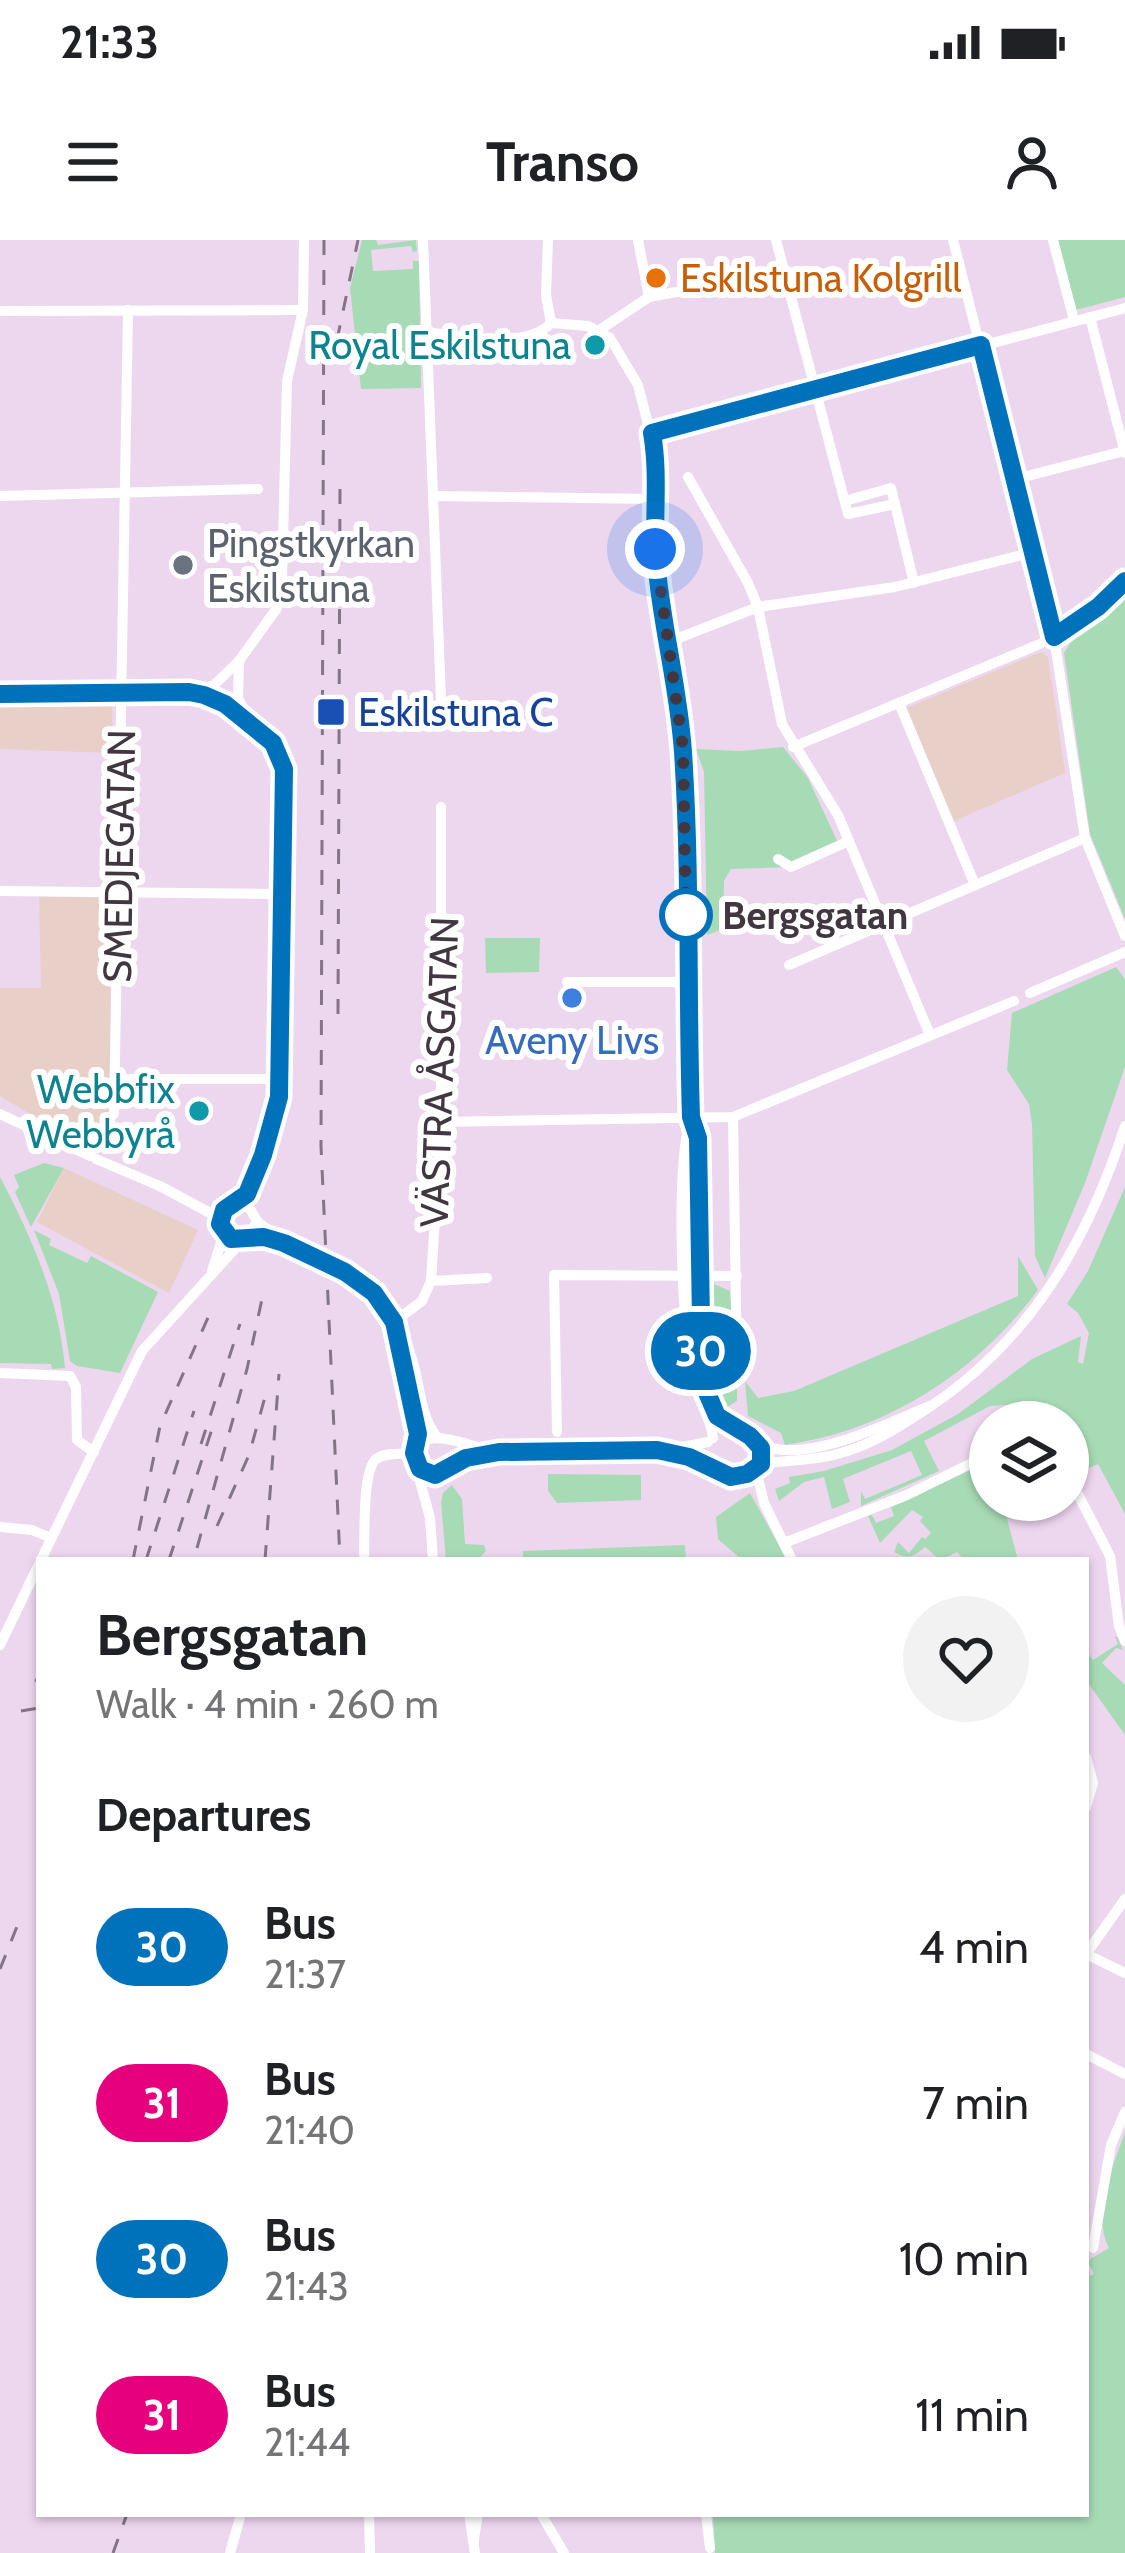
<!DOCTYPE html>
<meta charset="utf-8">
<style>
:root{--surface:#fff;--page:#f2f2f2;--text:#202124;--muted:#757577}
body{margin:0;font-family:Cabin,sans-serif;background:var(--page);color:var(--text);height:100vh;display:flex;flex-direction:column;font-size:45px;white-space:nowrap}
*{box-sizing:border-box;margin:0}
p{font-size:39px;color:var(--muted)}
.icon{flex:none;width:66px;height:66px;fill:none;stroke:currentColor;stroke-width:2;stroke-linecap:round;stroke-linejoin:round}
.map{position:relative;flex:1;overflow:hidden}
.panel{position:absolute;left:36px;top:1317px;width:1053px;height:960px;display:flex;flex-direction:column;background:var(--surface);border-radius:0px;box-shadow:0 3px 9px #0004}
.panel>*{flex:none}
.badge{padding:0 24px;border-radius:39px;font-size:42px;line-height:78px}
.controls{position:absolute;left:969px;top:1161px;display:grid;gap:24px}
.controls a{display:grid;place-items:center;width:120px;height:120px;border-radius:50%;background:var(--surface);box-shadow:0 3px 9px #0004;font-size:60px}
.you{position:absolute;width:60px;height:60px;margin:-30px;border:9px solid #fff;border-radius:50%;background:#1a73e8;box-shadow:0 0 0 18px #1a73e833}
.map>.badge{position:absolute;translate:-50% -50%;box-shadow:0 0 0 6px #fff}
h2{padding:0 60px;font-size:45px;line-height:108px}
.round{display:grid;place-items:center;flex:none;width:126px;height:126px;border-radius:63px;background:var(--page)}
.headline{display:flex;align-items:center;justify-content:space-between;height:204px;padding:0 60px}
h1{font-size:57px;font-weight:700;line-height:90px}
ul{padding:0;list-style:none}
li{display:flex;align-items:center;gap:36px;height:156px;padding:0 60px}
li div{flex:1}
li b{display:block;font-size:45px}
li em{font-style:normal}
li .badge{min-width:132px;font-weight:700;text-align:center}
.status{display:flex;justify-content:space-between;align-items:center;height:84px;padding:0 60px;background:var(--surface);direction:ltr}
.status svg{height:33px;fill:currentColor}
header{display:flex;justify-content:space-between;align-items:center;height:156px;padding:0 60px;background:var(--surface);font-size:54px;font-weight:700}
.map>svg:first-child{display:block}
</style>
<div class="status"><b>21:33</b><svg viewBox="0 0 49 12"><path d="M0 12V9h3v3zM5 12V6h3v6zM10 12V3h3v9zM15 12V0h3v12zM26 1h20v11H26zM47 4h2v5h-2z"/></svg></div>
<header><svg class="icon" aria-label="menu" viewBox="0 0 24 24"><path d="M4 6h16M4 12h16M4 18h16"/></svg>Transo<svg class="icon" aria-label="person" viewBox="0 0 24 24"><circle cx="12" cy="8" r="4"/><path d="M4 21q1-7 8-7t8 7"/></svg></header>
<div class="map">
<svg width="1125" height="2313" viewBox="0 0 1125 2313">
<rect width="100%" height="100%" fill="#edd7ef"/>
<g fill="#e8cfc7">
<polygon points="1041,412 1048,417 1065,533 954,581 906,468"/>
<polygon points="0,463 112,463 113,513 0,509"/>
<polygon points="39,656 109,658 113,913 42,881 0,856 0,748 41,748"/>
<polygon points="64,928 198,990 169,1053 37,982"/>
</g>
<g fill="#a7dbb5">
<polygon points="362,0 376,0 378,5 416,0 417,11 413,12 411,6 371,10 373,31 413,29 413,21 419,21 421,148 361,149 350,48"/>
<polygon points="1057,0 1125,0 1125,57 1076,70"/>
<polygon points="1125,348 1125,679 1090,594 1064,413 1081,386"/>
<polygon points="783,507 808,538 839,605 791,627 731,629 724,641 723,689 707,695 704,532 696,509 740,511"/>
<polygon points="485,698 540,698 539,732 486,733"/>
<polygon points="1116,727 1125,739 1125,827 1085,943 1045,1038 1035,1016 1032,884 1029,864 1007,830 1012,773"/>
<polygon points="44,923 64,928 31,987 15,952 19,947 14,935"/>
<path d="M0 937C32 998 59 1059 65 1128L52 1129 51 1124 0 1123Z"/>
<polygon points="1125,947 1125,1274 1098,1224 1076,1234 1073,1229 1085,1215 1068,1200 1068,1182 1022,1182 1019,1164 990,1166 924,1201 939,1231 861,1266 861,1251 865,1259 922,1235 911,1211 843,1239 850,1262 832,1269 824,1237 804,1242 779,1261 775,1249 790,1243 789,1237 824,1231 892,1210 958,1174 1032,1119 1081,1096 1078,1122 1083,1124 1089,1093 1078,1073 1067,1064 1088,1031"/>
<polygon points="34,990 51,999 49,1005 87,1023 91,1016 158,1052 120,1133 77,1126 70,1121 59,1054"/>
<path d="M1018 1016 1038 1050C977 1132 887 1191 785 1205L781 1193 748 1176 745 1141 758 1158 794 1151 1018 1056Z"/>
<path d="M714 1044 730 1051 732 1084 715 1086 716 1133 737 1134V1161L720 1171C701 1135 704 1098 703 1058L706 1049Z"/>
<path d="M990 1221V1260H1016L1007 1279 1018 1320H964L957 1312 940 1320 925 1307C913 1317 909 1320 894 1312L898 1302 909 1313 922 1297 925 1299 931 1293 920 1281 923 1277 912 1270 880 1303 868 1276 872 1275 876 1283 894 1276 891 1267Z"/>
<polygon points="548,1234 641,1235 641,1260 557,1263 548,1251"/>
<polygon points="452,1245 462,1259 465,1304 484,1305 486,1311 477,1320 446,1320 441,1262 443,1253"/>
<polygon points="750,1253 787,1320 742,1320 718,1299 716,1277"/>
<polygon points="685,1305 686,1320 523,1320 523,1311"/>
<polygon points="1115,1397 1117,1397 1123,1410 1116,1408 1102,1423 1125,1445 1125,1495 1086,1440 1086,1410 1093,1420 1118,1404"/>
<path d="M1125 1892V2313H715L713 2274H1086V2037L1094 2034 1087 2021 1109 2008C1091 1974 1113 1927 1125 1892Z"/>
</g>
<g fill="none" stroke-linecap="round" stroke-linejoin="round">
<g stroke="#fff" stroke-width="10">
<polyline points="423,0 442,485"/>
<polyline points="548,0 546,55 551,83"/>
<polyline points="638,0 649,57"/>
<polyline points="776,0 848,274 895,264"/>
<polyline points="953,0 1054,397 1085,598 1125,696"/>
<polyline points="1053,0 1074,80"/>
<polyline points="0,71 303,70"/>
<polyline points="1090,77 1125,213"/>
<path d="M551 83 588 86 610 98 638 145 656 215 655 309 683 508 686 680 682 718 687 742 691 877 698 898 701 1118C703 1152 712 1179 744 1193 753 1197 759 1204 769 1207 811 1222 890 1182 930 1166"/>
<polyline points="598,91 649,57 784,32"/>
<path d="M427 92C460 97 528 109 551 83"/>
<polyline points="652,193 1125,68"/>
<polyline points="688,237 748,343 758,367 782,484 838,575 930,795"/>
<polyline points="1016,239 1124,211"/>
<polyline points="0,256 258,249"/>
<polyline points="433,256 656,259"/>
<polyline points="845,261 891,248 914,343"/>
<polyline points="666,403 758,367 895,347 1034,312"/>
<polyline points="239,421 238,458 249,480"/>
<path d="M192 452C230 462 272 490 284 529 284 584 283 640 283 695 283 768 291 909 237 964"/>
<polyline points="0,454 189,452 214,445 239,421 277,368 282,341 287,141 303,70 304,0"/>
<polyline points="899,463 975,645"/>
<polyline points="793,507 1040,404 1080,381 1125,341"/>
<polyline points="778,619 791,627 849,601"/>
<polyline points="0,651 283,654"/>
<polyline points="789,725 1085,598"/>
<polyline points="567,742 687,742"/>
<polyline points="1030,753 1125,712"/>
<polyline points="116,839 281,839"/>
<polyline points="0,874 90,916"/>
<polyline points="114,874 128,70"/>
<path d="M691 877C675 925 682 1085 692 1137 696 1159 711 1176 713 1198"/>
<polyline points="733,877 737,1132"/>
<polyline points="441,882 733,877 1014,761"/>
<polyline points="96,919 162,947"/>
<polyline points="160,946 210,973 231,999 248,998 257,981 249,967 237,964 224,971 220,984"/>
<path d="M257 981C293 1015 350 1021 381 1062 394 1080 406 1097 412 1119 421 1147 419 1174 437 1197"/>
<polyline points="212,1031 224,993"/>
<polyline points="431,1041 487,1038"/>
<polyline points="394,1082 422,1061 431,1041 441,882 441,567"/>
<polyline points="394,1085 418,1194 414,1219 430,1278 433,1320"/>
<polyline points="0,1133 70,1136 76,1147 77,1200 94,1212"/>
<polyline points="557,1192 554,1035 737,1036"/>
<path d="M420 1202C442 1190 476 1210 501 1212 565 1217 646 1216 708 1202"/>
<path d="M666 1212C676 1214 687 1216 697 1220 722 1230 740 1249 762 1221"/>
<path d="M761 1224C785 1220 810 1221 834 1215 871 1206 899 1187 931 1166 1032 1098 1088 1000 1125 886"/>
<polyline points="756,1229 764,1263 792,1320"/>
<polyline points="435,1235 466,1218 489,1214"/>
<polyline points="1068,1235 1110,1316 1119,1386 1125,1401"/>
<polyline points="0,1287 32,1290 51,1298"/>
<polyline points="784,1303 907,1255 990,1214"/>
<polyline points="41,1320 142,1111 243,1000"/>
<path d="M364 1320C365 1299 362 1235 375 1220 383 1212 403 1214 414 1213"/>
<polyline points="0,1405 39,1324"/>
<polyline points="1086,1517 1093,1543 1086,1567"/>
<polyline points="1086,1714 1125,1659"/>
<polyline points="1086,1714 1125,1733"/>
<polyline points="1086,1814 1125,1834"/>
<polyline points="1093,2008 1111,1905 1125,1872"/>
<polyline points="369,2274 370,2313"/>
<polyline points="469,2274 475,2313"/>
<polyline points="541,2274 564,2313"/>
<polyline points="706,2274 710,2308"/>
<polyline points="474,2299 478,2274"/>
<polyline points="230,2313 241,2274"/>
</g>
<g stroke="#837585" stroke-width="3" stroke-dasharray="15 15" stroke-linecap="butt">
<polyline points="324,0 321,906 340,1320"/>
<polyline points="337,100 358,0"/>
<polyline points="338,774 340,246"/>
<polyline points="201,1204 240,1084"/>
<polyline points="217,1286 249,1215 265,1157"/>
<polyline points="197,1308 247,1129 262,1059"/>
<polyline points="133,1320 160,1186 210,1073"/>
<polyline points="146,1320 194,1171"/>
<polyline points="169,1320 212,1189"/>
<polyline points="265,1320 279,1134"/>
<polyline points="35,1440 39,1441"/>
<polyline points="21,1471 39,1468"/>
<polyline points="0,1729 18,1684"/>
<polyline points="113,2313 127,2274"/>
</g>
</g>
<g fill="none" stroke-linecap="round" stroke-linejoin="round">
<g stroke="#fff" stroke-width="27">
<path id="line" d="M0 454 189 452 204 455 225 464 273 503 284 529 279 857 263 915 247 954 224 970 220 984 231 999 264 997 284 1003 345 1032 374 1053 394 1082 418 1194 414 1213 420 1229 435 1235 466 1218 499 1212 657 1210 689 1217 731 1237 747 1234 761 1224V1208L750 1196 717 1176 702 1141 698 898 691 877C687 755 691 634 683 512 679 451 663 391 657 330 652 284 660 238 652 193L981 105 1054 397 1098 367 1125 341"/>
</g>
<use href="#line" stroke="#0072bc" stroke-width="18"/>
<polyline stroke="#403741" stroke-width="12" stroke-dasharray="0 21.6" points="655,309 683,508 686,680 686,675"/>
</g>
<circle fill="#e8710a" stroke="#fff" stroke-width="4.5" cx="656" cy="38" r="12"/>
<g fill="#0f9aa8" stroke="#fff" stroke-width="4.5">
<circle cx="595" cy="105" r="12"/>
<circle cx="199" cy="871" r="12"/>
</g>
<circle fill="#6b7280" stroke="#fff" stroke-width="4.5" cx="183" cy="325" r="12"/>
<rect fill="#1a4fb4" stroke="#fff" stroke-width="4.5" x="316" y="457" width="30" height="30" rx="6"/>
<circle fill="#fff" stroke="#0072bc" stroke-width="6" cx="686" cy="675" r="24"/>
<circle fill="#3f7fe0" stroke="#fff" stroke-width="4.5" cx="572" cy="758" r="12"/>
<g text-anchor="middle" dominant-baseline="central" stroke-width="12" stroke-linejoin="round" paint-order="stroke">
<g font-size="39" fill="#c56008" stroke="#fff" text-anchor="start">
<text x="680" y="38">Eskilstuna Kolgrill</text>
</g>
<g font-size="39" fill="#0d838f" stroke="#fff" text-anchor="end">
<text x="571" y="105">Royal Eskilstuna</text>
<text x="175" y="849">Webbfix<tspan x="175" dy="45">Webbyrå</tspan></text>
</g>
<g font-size="39" fill="#5b616d" stroke="#fff" text-anchor="start">
<text x="207" y="303">Pingstkyrkan<tspan x="207" dy="45">Eskilstuna</tspan></text>
</g>
<g font-size="39" fill="#164399" stroke="#fff" text-anchor="start">
<text x="358" y="472">Eskilstuna C</text>
</g>
<g font-size="39" fill="#403741" stroke="#fff">
<text transform="translate(119 616) rotate(-89)">SMEDJEGATAN</text>
<text transform="translate(439 832) rotate(-88)">VÄSTRA ÅSGATAN</text>
</g>
<g font-size="39" font-weight="bold" fill="#403741" stroke="#fff" text-anchor="start">
<text x="722" y="675">Bergsgatan</text>
</g>
<g font-size="39" fill="#366cbe" stroke="#fff">
<text x="572" y="800">Aveny Livs</text>
</g>
</g>
</svg>
<div class="controls">
<a><svg class="icon" aria-label="layers" viewBox="0 0 24 24"><path d="M12 4l9 5-9 5-9-5zM3 14l9 5 9-5"/></svg></a>
</div>
<div class="you" style="left:655px;top:309px"></div>
<b class="badge" style="left:701px;top:1111px;background:#0072bc;color:#fff">30</b>
<section class="panel">
<div class="headline"><div><h1>Bergsgatan</h1><p>Walk · 4 min · 260 m</p></div><a class="round"><svg class="icon" aria-label="heart" viewBox="0 0 24 24"><path d="M12 20l-8-8c-3-5 5-10 8-4 3-6 11-1 8 4z"/></svg></a></div>
<h2>Departures</h2>
<ul>
<li><span class="badge" style="background:#0072bc;color:#fff">30</span><div><b>Bus</b><p>21:37</p></div><em>4 min</em></li>
<li><span class="badge" style="background:#e6007e;color:#fff">31</span><div><b>Bus</b><p>21:40</p></div><em>7 min</em></li>
<li><span class="badge" style="background:#0072bc;color:#fff">30</span><div><b>Bus</b><p>21:43</p></div><em>10 min</em></li>
<li><span class="badge" style="background:#e6007e;color:#fff">31</span><div><b>Bus</b><p>21:44</p></div><em>11 min</em></li>
</ul>
</section>
</div>
